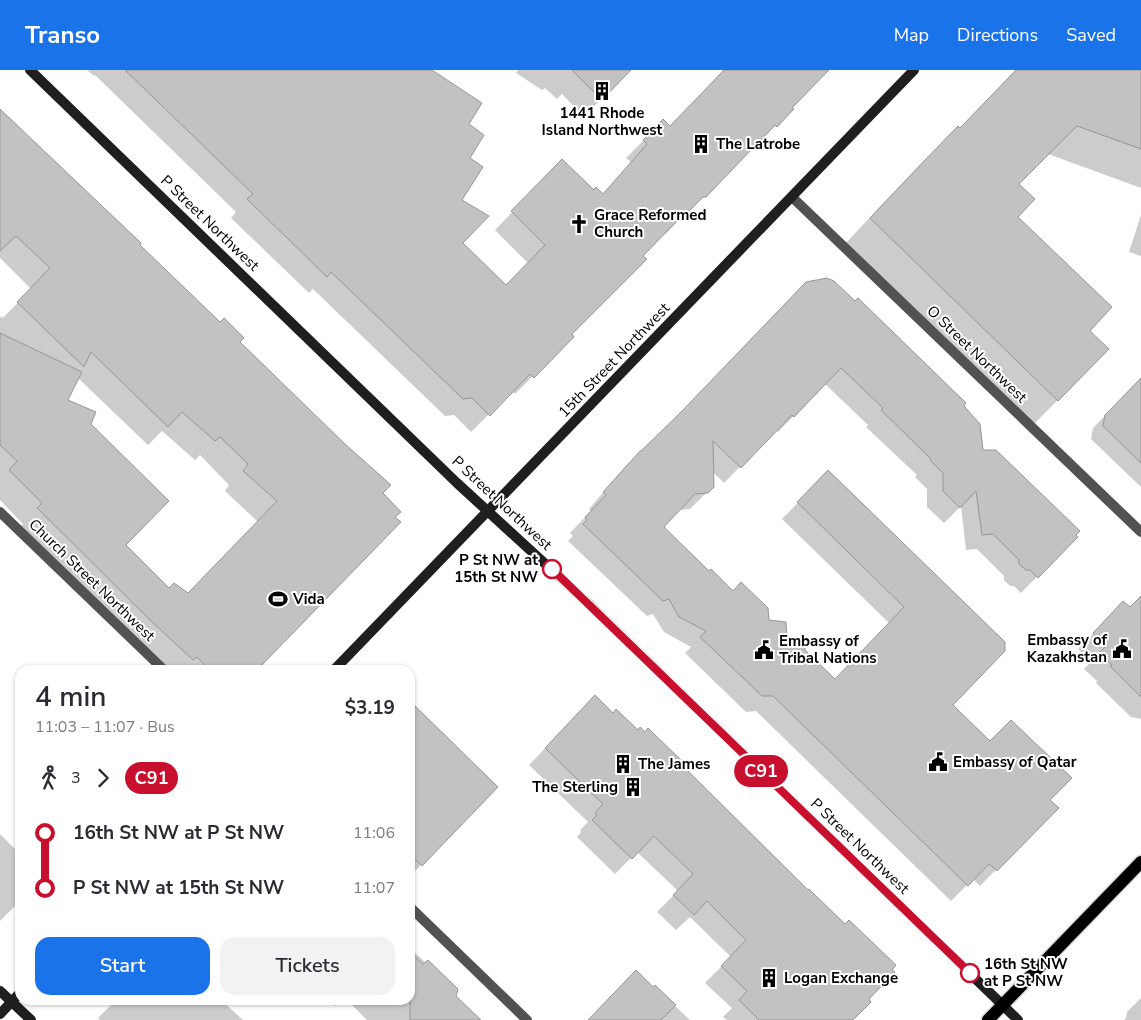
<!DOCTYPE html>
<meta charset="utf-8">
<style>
:root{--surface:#fff;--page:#f2f2f3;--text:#2b2b33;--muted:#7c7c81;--accent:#1a73e8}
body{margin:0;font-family:"Nunito Sans",sans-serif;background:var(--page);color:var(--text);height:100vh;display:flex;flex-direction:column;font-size:19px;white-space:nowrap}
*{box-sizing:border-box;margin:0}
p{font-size:16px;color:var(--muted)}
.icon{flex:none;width:28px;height:28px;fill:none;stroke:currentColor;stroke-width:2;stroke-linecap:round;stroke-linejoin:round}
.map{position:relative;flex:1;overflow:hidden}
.details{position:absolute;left:15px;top:595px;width:400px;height:340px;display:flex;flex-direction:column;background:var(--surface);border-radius:15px;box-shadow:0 1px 4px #0004}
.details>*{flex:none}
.badge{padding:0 10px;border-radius:16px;font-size:18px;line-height:32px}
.map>.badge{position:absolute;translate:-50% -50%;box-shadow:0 0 0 2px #fff}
.legs{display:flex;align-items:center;gap:8px;height:55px;padding:0 20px;font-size:16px}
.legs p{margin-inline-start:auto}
.summary{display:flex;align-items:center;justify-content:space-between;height:85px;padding:0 20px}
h1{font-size:28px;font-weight:600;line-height:38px}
.button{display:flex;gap:10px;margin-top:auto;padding:10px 20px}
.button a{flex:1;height:58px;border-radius:15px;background:var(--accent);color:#fff;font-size:20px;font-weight:600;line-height:58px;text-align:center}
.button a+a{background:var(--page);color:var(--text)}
ul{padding:0 20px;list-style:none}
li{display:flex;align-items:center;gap:18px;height:55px;font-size:19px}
li i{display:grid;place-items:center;width:8px;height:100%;margin:0 6px;background:currentColor}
li i::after{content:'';width:12px;height:12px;margin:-6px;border:4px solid;border-radius:50%;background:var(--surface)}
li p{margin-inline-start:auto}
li:first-child i{background:linear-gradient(#0000 50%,currentColor 0)}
li:last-child i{background:linear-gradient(currentColor 50%,#0000 0)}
header{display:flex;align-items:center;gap:30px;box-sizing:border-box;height:70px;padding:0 25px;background:var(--accent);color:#fff}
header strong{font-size:24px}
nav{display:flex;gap:28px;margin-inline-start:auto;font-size:18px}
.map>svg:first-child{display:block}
</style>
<header>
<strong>Transo</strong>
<nav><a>Map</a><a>Directions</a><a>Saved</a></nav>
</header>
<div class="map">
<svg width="1141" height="950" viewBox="0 0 1141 950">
<rect width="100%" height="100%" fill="#fff"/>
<g fill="#0003" fill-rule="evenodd">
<polygon points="87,0 430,0 465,53 468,89 461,131 462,173 506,216 528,193 495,160 545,108 602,125 631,92 626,88 646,68 670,57 725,0 827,0 759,73 757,72 687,144 685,144 665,164 664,163 570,264 572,267 515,324 512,321 471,362 454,345 445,346 313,219 309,223 231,148 236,142 95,5 94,6"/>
<polygon points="518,0 625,0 623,6 584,47 562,24 557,29 545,18 542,20 516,3"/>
<polygon points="1016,0 1141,0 1141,118 1048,84 1018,114 1016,147 1088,261 1058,330 1029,359 842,177 895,121 958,58 960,59"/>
<path d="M0 41 239 272 382 423 255 600H164L19 458 23 454 0 430V248L2 246 3 248 31 219 0 188ZM78 308 148 375 162 361 195 390 200 385 229 415 225 421 258 452 188 525 169 520 124 475 90 354 67 331Z"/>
<polygon points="1141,145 1141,186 1129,182"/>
<polygon points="790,229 962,336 982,381 1076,467 1021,523 1014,516 1010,516 1004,510 1004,506 977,479 966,480 961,436 944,453 927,437 927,419 915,407 917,405 866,357 868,355 825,314 778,362 776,360 724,413 712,401 713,416 690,439 679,440 662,457 709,503 768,551 786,569 804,580 835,610 890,554 782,449 828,402 1004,573 951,635 1057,738 980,816 973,809 951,831 756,641 746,642 685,583 691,577 664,562 653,544 647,546 568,471 573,466 570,463 591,441 589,439 624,398 640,382 642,383"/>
<polygon points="1132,318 1141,321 1141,417 1091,369 1093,358"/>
<polygon points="1141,527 1141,649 1131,647 1096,613 1097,611 1084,599 1091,592 1078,579 1108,548 1130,539"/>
<polygon points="410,633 421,795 410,806"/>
<polygon points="579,643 613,644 638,661 679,694 867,929 851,950 727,950 723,947 732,938 705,913 731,887 690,847 676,860 657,842 678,821 637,782 615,804 577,767 581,762 580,760 588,752 529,695"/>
<polygon points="0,764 16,780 20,776 20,831 0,851"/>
<polygon points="410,878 426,893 454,926 479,950 367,950 347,930 410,930"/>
<polygon points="655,917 690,950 589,950 653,919"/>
<polygon points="1141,928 1141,950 1124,950 1126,948 1127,942"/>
<polygon points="116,930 221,930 243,950 100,950 98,948"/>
<polygon points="329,930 341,930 335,936"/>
</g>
<g fill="#c2c2c2" stroke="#969696">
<polygon points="125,0 432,0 482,33 469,54 484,65 470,88 483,97 462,130 489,146 463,173 506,215 545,175 511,141 562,89 594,120 596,117 603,124 647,74 643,70 663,49 670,56 724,0 829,0 792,38 794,39 777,57 775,55 706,127 703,127 683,147 682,146 643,186 647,189 572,264 574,267 534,308 530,304 490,346 472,328 463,329 331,202 327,207 247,129 253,124"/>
<polygon points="572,0 631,0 602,30"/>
<polygon points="1016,0 1141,0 1141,79 1077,56 1019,114 1035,129 1018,147 1112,237 1090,261 1109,279 1058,331 870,148 924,91 958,56 960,58"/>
<polygon points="0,39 141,173 140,175 220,252 224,248 244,268 240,272 345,374 391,415 383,423 401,442 395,447 401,452 257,600 210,600 197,587 193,590 148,548 37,438 42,433 9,400 17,391 0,375 0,263 82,302 68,330 96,342 91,354 169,431 126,475 169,518 174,513 188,523 277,431 243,401 248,394 220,367 215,371 182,342 168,357 91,282 84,297 17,232 50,198 16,166 0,181"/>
<polygon points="827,208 834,211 855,231 858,228 966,333 964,336 980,354 983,380 996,380 1080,461 1076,465 1078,467 1038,508 1030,500 1026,500 1019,494 1019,490 993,464 982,465 976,421 960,438 943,421 943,403 930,390 931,389 881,340 883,338 841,298 794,347 792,345 741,398 713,371 714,417 708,423 695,424 664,457 709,501 711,499 733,521 741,512 768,538 769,550 786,552 787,568 799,568 805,574 805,580 835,609 904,537 797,432 828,400 1005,572 1005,581 953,635 990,671 1011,650 1072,708 1050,730 1059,738 997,801 989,794 968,816 773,626 762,626 700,567 706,561 679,547 669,529 663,531 583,454 587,450 585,447 606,425 603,422 640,381 641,381 681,342 806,212"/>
<polygon points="1141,308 1141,393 1103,356 1105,345"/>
<polygon points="1141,526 1141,627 1110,596 1112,595 1099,583 1106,576 1093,563 1123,531 1130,537"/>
<polygon points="595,625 613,643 616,639 638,660 640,657 645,662 648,658 683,692 681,694 808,820 809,819 845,854 849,850 896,895 892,900 895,902 869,929 871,932 853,950 759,950 739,930 747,921 721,896 746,870 707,831 694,845 673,825 693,804 654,766 632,789 592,750 597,745 595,743 603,734 545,678"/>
<polygon points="410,631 498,717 422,796 410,784"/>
<polygon points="410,882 423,894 428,890 458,919 456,926 481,950 410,950"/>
<polygon points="636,900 653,917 655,915 676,935 661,950 588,950"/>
</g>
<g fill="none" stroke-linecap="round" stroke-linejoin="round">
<g stroke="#dbdbdb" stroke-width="15">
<polyline id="primary" points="988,950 1141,792"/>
</g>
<g stroke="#525252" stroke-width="10">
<polyline points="792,127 1141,462"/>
<polyline points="0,442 164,600"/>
<polyline points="410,837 527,950"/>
</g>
<g stroke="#1f1f1f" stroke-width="10">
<polyline points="30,0 457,413 590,535 1018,950"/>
<polyline points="334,600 914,0"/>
<polyline points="0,921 31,950"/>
<polyline points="0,944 20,923"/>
</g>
<use href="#primary" stroke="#000" stroke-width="12"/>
</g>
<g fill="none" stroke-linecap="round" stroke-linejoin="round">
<g stroke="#fff" stroke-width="11">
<polyline id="line-1" points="552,499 970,903"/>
</g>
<use href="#line-1" stroke="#c8102e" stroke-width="8"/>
</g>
<defs>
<g id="building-bare" transform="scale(1.5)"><path d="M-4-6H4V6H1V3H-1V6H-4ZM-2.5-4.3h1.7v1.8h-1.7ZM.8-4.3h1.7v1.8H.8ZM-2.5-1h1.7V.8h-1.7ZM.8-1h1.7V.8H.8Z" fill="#000" stroke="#fff" stroke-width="2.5" paint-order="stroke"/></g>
<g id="church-bare" transform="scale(1.5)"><path d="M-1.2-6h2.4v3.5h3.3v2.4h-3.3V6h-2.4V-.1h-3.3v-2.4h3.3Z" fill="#000" stroke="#fff" stroke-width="2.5" paint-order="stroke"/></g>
<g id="stadium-bare" transform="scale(1.5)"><path d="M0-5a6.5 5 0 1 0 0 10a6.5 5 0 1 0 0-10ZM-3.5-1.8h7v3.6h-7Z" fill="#000" stroke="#fff" stroke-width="2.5" paint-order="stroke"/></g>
<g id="civic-bare" transform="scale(1.5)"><path d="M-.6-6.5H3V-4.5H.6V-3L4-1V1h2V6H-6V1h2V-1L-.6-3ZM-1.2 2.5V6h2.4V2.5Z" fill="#000" stroke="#fff" stroke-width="2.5" paint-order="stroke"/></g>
</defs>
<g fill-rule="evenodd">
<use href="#building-bare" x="602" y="21"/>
<use href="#building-bare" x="701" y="74"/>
<use href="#church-bare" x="579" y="154"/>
<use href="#stadium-bare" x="278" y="529"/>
<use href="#civic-bare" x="1122" y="579"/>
<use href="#civic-bare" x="764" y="580"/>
<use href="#civic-bare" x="938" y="692"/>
<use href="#building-bare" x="623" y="694"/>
<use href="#building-bare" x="633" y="717"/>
<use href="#building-bare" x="769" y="908"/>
</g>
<g fill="#fff" stroke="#c8102e" stroke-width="2.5">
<circle cx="552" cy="499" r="9"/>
<circle cx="970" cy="903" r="9"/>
</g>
<g text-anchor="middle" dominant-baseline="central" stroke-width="4" stroke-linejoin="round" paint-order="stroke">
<g font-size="15" font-weight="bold" fill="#000" stroke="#fff" text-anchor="start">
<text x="602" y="43" text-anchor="middle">1441 Rhode<tspan x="602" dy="17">Island Northwest</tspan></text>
<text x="716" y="74">The Latrobe</text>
<text x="594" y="145">Grace Reformed<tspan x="594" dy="17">Church</tspan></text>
<text x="293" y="529">Vida</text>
<text x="1107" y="570" text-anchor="end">Embassy of<tspan x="1107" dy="17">Kazakhstan</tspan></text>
<text x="779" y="571">Embassy of<tspan x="779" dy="17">Tribal Nations</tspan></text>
<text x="953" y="692">Embassy of Qatar</text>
<text x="638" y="694">The James</text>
<text x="618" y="717" text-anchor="end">The Sterling</text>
<text x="784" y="908">Logan Exchange</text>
</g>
<g font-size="15" fill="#000" stroke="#fff">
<text transform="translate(210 153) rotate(44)">P Street Northwest</text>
<text transform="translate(977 284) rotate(44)">O Street Northwest</text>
<text transform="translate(614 290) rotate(-46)">15th Street Northwest</text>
<text transform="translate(502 433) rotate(43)">P Street Northwest</text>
<text transform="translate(92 510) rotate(44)">Church Street Northwest</text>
<text transform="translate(860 776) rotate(44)">P Street Northwest</text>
</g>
<g font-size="15" font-weight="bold" fill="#000" stroke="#fff" text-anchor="end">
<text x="538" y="490">P St NW at<tspan x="538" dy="17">15th St NW</tspan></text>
<text x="984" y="894" text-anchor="start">16th St NW<tspan x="984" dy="17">at P St NW</tspan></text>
</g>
</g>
</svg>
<b class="badge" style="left:761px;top:701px;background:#c8102e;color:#fff">C91</b>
<section class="details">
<div class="summary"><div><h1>4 min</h1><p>11:03 – 11:07 · Bus</p></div><b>$3.19</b></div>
<div class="legs"><svg class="icon" aria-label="walk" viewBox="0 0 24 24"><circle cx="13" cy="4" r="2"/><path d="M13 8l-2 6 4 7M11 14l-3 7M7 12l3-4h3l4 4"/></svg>3<svg class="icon" aria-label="forward" viewBox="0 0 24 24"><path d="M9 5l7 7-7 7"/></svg><b class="badge" style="background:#c8102e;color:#fff">C91</b></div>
<ul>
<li><i style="color:#c8102e"></i><b>16th St NW at P St NW</b><p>11:06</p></li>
<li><i style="color:#c8102e"></i><b>P St NW at 15th St NW</b><p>11:07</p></li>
</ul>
<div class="button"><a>Start</a><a>Tickets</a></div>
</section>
</div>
